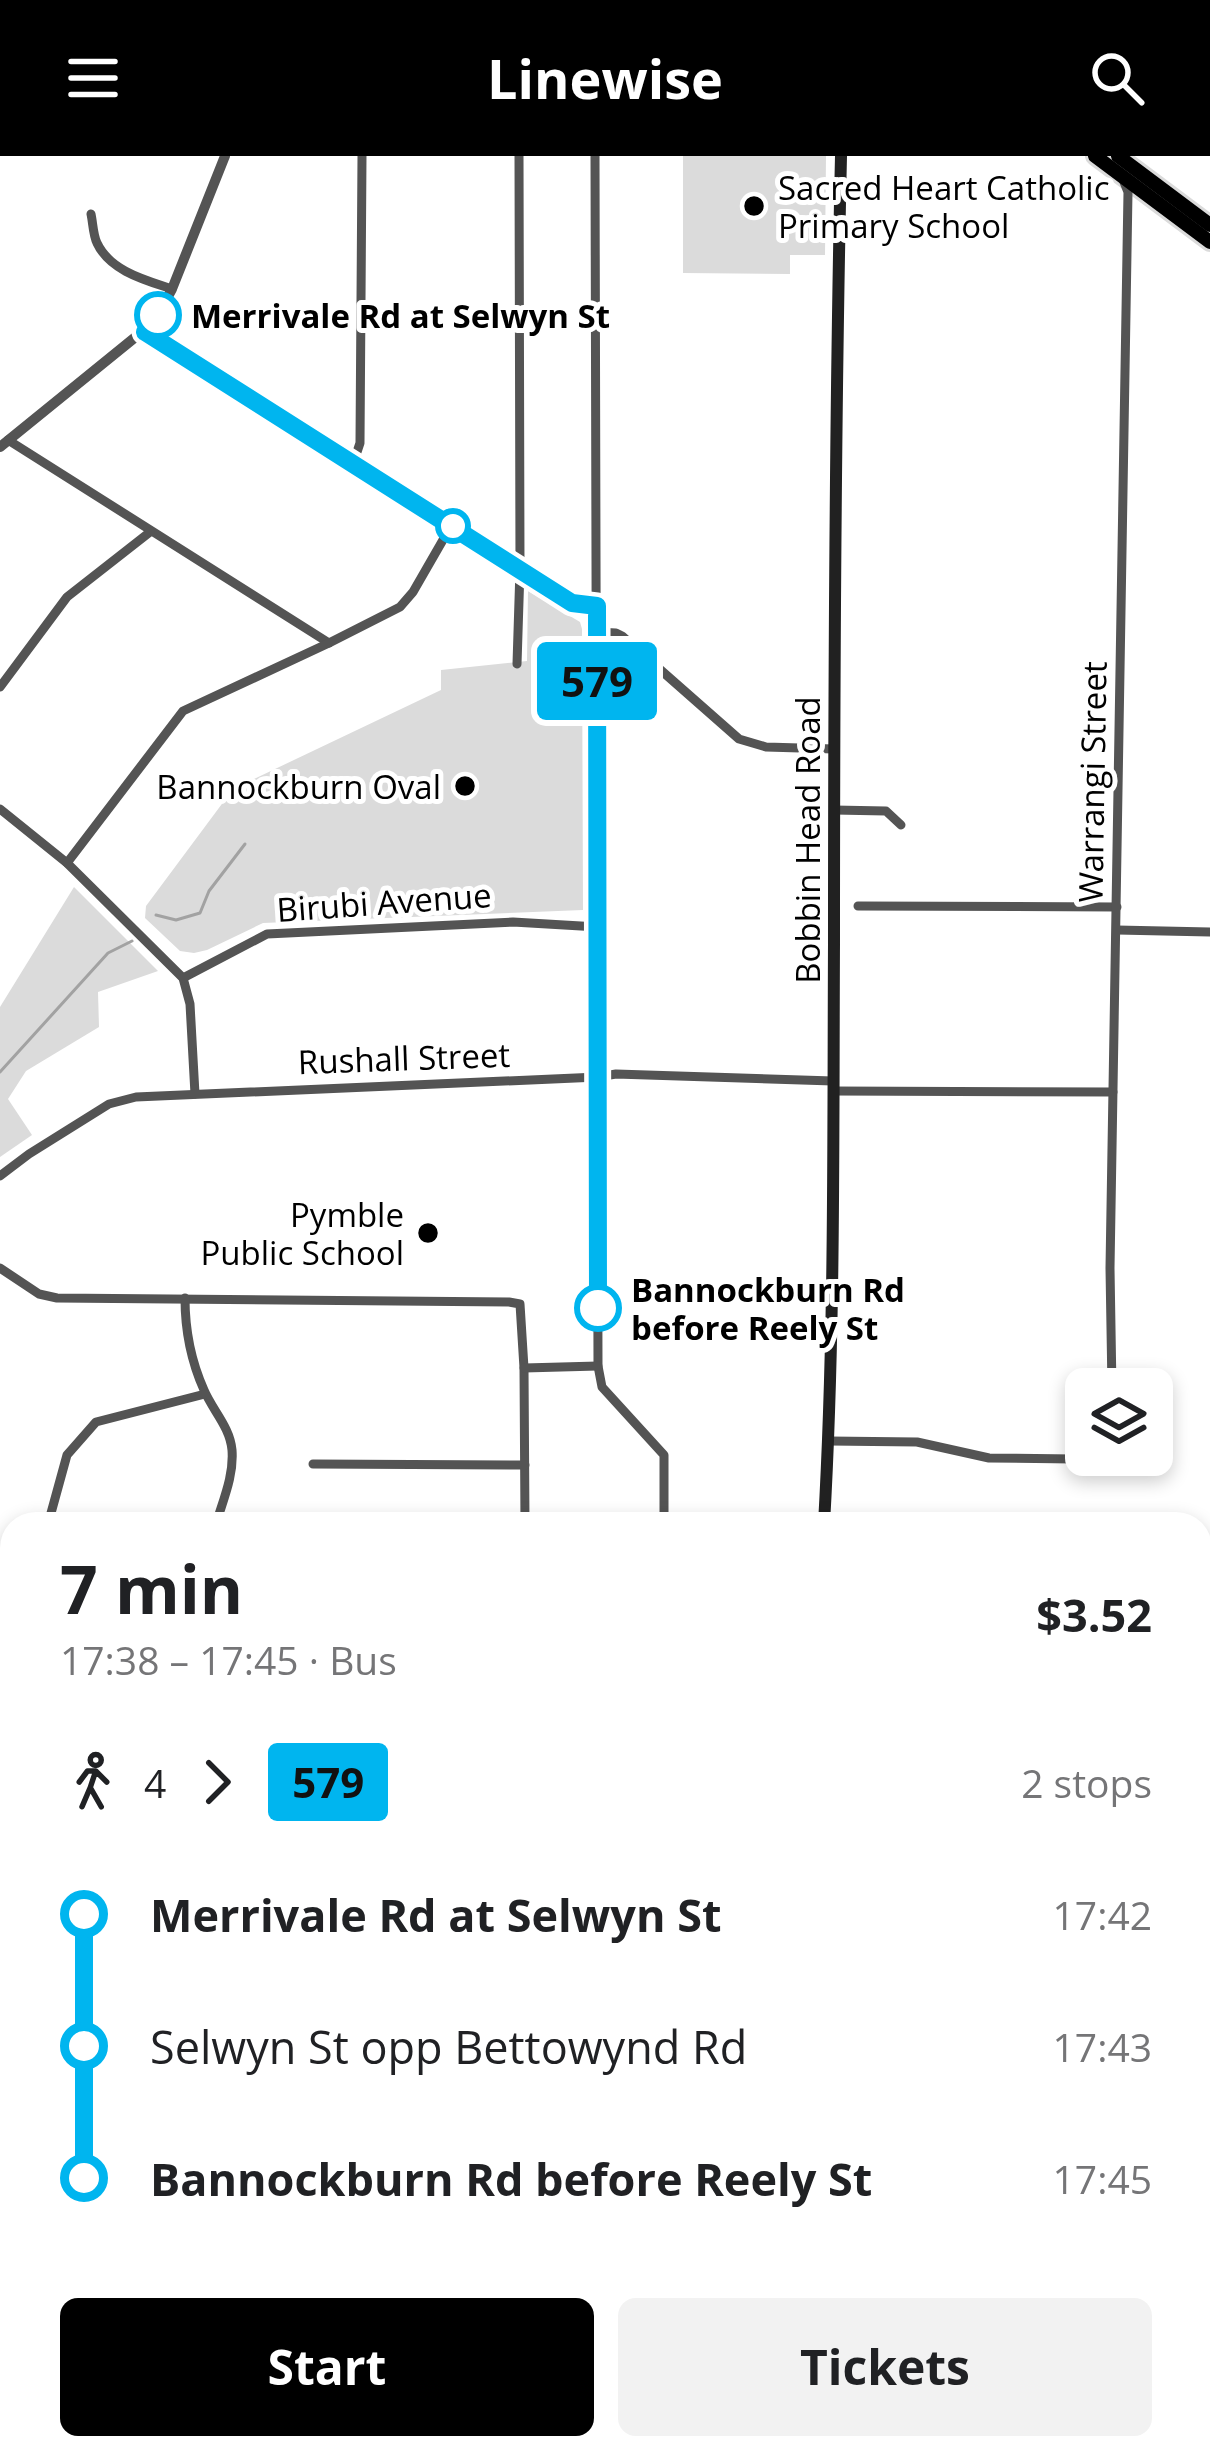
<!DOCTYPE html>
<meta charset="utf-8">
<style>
:root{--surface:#fff;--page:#f2f2f2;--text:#202124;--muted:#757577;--accent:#000}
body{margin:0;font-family:"Open Sans",sans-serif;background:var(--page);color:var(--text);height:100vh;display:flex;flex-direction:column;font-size:45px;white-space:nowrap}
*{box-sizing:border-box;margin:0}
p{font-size:39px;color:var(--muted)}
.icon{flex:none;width:66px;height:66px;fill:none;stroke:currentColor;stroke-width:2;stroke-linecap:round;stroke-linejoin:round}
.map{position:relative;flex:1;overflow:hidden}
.sheet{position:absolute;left:0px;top:1356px;width:1212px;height:948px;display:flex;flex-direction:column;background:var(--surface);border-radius:36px 36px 0 0;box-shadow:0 6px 18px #0003}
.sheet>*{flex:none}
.badge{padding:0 24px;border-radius:9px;font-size:42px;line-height:78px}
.fabs{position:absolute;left:1065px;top:1212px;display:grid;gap:24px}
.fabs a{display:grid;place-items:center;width:108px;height:108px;border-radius:18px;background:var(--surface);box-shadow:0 6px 18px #0003;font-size:60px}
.map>.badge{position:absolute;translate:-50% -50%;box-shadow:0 0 0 6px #fff}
.legs{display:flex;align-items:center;gap:18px;height:132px;padding:0 60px;font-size:39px}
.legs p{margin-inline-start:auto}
.head{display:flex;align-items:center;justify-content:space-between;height:204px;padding:0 60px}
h1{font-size:66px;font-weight:700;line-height:90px}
.primary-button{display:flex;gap:24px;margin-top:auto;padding:24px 60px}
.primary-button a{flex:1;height:138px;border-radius:18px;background:var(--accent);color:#fff;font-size:48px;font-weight:700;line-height:138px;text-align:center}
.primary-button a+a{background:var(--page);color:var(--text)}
ul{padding:0 60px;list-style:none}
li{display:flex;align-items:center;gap:42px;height:132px;font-size:45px}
li i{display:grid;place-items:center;width:18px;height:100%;margin:0 15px;background:currentColor}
li i::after{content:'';width:30px;height:30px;margin:-15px;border:9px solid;border-radius:50%;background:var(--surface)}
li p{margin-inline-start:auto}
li:first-child i{background:linear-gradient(#0000 50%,currentColor 0)}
li:last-child i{background:linear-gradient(currentColor 50%,#0000 0)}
header{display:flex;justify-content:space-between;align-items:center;height:156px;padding:0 60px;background:var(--accent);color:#fff;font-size:54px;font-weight:700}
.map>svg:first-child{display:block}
</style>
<header><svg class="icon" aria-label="menu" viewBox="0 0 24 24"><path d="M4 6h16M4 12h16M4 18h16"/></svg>Linewise<svg class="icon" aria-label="search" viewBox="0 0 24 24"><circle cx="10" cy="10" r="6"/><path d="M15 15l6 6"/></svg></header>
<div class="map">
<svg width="1210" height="2304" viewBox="0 0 1210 2304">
<rect width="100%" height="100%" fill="#fff"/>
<g fill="#dbdbdb">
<polygon points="683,0 826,0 825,99 790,99 790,118 683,117"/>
<polygon points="528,435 580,466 582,473 583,754 263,767 207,794 194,797 180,795 145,762 146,750 233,633 441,534 441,514 527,505"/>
<polygon points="74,731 158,815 98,836 99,871 26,915 8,943 32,979 0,1001 0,851"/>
</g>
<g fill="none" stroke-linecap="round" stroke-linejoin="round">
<g stroke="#a2a2a2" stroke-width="3">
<polyline points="156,759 176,764 200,757 209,735 245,688"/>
<polyline points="0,916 108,797 132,785"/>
</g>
<g stroke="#dbdbdb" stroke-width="20">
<g id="trunk">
<polyline points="1095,0 1210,86"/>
<polyline points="1118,0 1210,69"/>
</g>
</g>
<g stroke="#545454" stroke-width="9">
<polyline points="595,0 598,1210 602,1231 664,1299 664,1368"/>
<path d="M91 58C93 67 93 79 97 87 110 115 145 124 172 133"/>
<polyline points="145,176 572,447 597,450"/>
<polyline points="8,284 329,487"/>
<polyline points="353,308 360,287 362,0"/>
<polyline points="597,476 616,477 622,480 739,583 766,591 834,593"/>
<polyline points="517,508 520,413 519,0"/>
<polyline points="0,531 67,441 150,376"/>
<polyline points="0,653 67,707 183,822 190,848 195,938"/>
<polyline points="834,654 886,655 901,669"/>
<polyline points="67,707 183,555 329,487 400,451 413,436 451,370"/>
<polyline points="858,750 1117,751"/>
<polyline points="1117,774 1210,776"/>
<polyline points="183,822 267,778 513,766 598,771"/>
<polyline points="833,935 1113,936"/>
<polyline points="0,1020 29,998 109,948 136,941 598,921 616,918 833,925"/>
<polyline points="0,1112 39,1138 57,1142 509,1146 520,1148 524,1212 525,1368"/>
<path d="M185 1142C185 1174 191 1205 204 1234 213 1255 230 1271 232 1294 234 1320 223 1344 216 1368"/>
<polyline points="524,1212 598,1210"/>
<polyline points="1112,1233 1110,1112 1128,36 1124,26"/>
<polyline points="829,1285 917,1286 989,1302 1074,1303 1091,1299"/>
<polyline points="313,1308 525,1309"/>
<polyline points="48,1368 67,1299 96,1266 205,1238"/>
<polyline points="0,1595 12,1596"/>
<polyline points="1200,1722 1210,1721"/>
<polyline points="0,1731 12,1731"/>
<polyline points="1200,1967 1210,1967"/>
<polyline points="0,2037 12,2036"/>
<polyline points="1200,2280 1210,2280"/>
<polyline points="0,2288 12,2289"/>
<polyline points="340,2292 524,2294"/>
<polyline points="981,2292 981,2304"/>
<polyline points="78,2304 78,2292"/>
<polyline points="684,2304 684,2292"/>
</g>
<g stroke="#545454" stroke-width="10">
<polyline points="0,291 154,166 172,133 225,0"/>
<polyline points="0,1438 12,1440"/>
<polyline points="1200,1520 1210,1518"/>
</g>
<g stroke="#212121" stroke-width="12">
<path d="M824 1368C835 1175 833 981 834 788 834 526 835 263 841 0"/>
<polyline points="834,2292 834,2304"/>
</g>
<use href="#trunk" stroke="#000" stroke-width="14"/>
</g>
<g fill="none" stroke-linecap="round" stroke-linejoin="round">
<g stroke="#fff" stroke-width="27">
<polyline id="line-1" points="158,159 145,176 572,447 597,450 598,1152"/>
</g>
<use href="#line-1" stroke="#00b5ef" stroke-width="18"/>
</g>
<g fill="#000" stroke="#fff" stroke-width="4.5">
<circle cx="754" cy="50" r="12"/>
<circle cx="465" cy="630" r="12"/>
<circle cx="428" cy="1077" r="12"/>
</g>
<g fill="#fff" stroke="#00b5ef" stroke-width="6">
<circle cx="158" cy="159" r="21"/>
<circle cx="453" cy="370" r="15"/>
<circle cx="598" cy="1152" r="21"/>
</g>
<g text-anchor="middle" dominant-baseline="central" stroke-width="10" stroke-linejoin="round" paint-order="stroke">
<g font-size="33" fill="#000" stroke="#fff" text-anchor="end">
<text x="778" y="31" text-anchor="start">Sacred Heart Catholic<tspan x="778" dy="38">Primary School</tspan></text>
<text x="441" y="630">Bannockburn Oval</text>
<text x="404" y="1058">Pymble<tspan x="404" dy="38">Public School</tspan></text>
</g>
<g font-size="33" font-weight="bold" fill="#000" stroke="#fff" text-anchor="start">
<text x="191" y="159">Merrivale Rd at Selwyn St</text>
<text x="631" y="1133">Bannockburn Rd<tspan x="631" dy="38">before Reely St</tspan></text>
</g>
<g font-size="33" fill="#000" stroke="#fff">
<text transform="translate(1092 626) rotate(-89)">Warrangi Street</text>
<text transform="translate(807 684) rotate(-90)">Bobbin Head Road</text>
<text transform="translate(384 746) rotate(-4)">Birubi Avenue</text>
<text transform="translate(404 902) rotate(-2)">Rushall Street</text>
</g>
</g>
</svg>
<div class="fabs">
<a><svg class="icon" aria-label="layers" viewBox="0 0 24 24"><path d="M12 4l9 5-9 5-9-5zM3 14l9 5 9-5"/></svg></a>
</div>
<b class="badge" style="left:597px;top:525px;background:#00b5ef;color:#111">579</b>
<section class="sheet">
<div class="head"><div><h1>7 min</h1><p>17:38 – 17:45 · Bus</p></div><b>$3.52</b></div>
<div class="legs"><svg class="icon" aria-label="walk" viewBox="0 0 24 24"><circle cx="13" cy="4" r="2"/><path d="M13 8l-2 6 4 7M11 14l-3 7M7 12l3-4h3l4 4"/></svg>4<svg class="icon" aria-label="forward" viewBox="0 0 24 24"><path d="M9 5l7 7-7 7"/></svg><b class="badge" style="background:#00b5ef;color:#111">579</b><p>2 stops</p></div>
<ul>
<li><i style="color:#00b5ef"></i><b>Merrivale Rd at Selwyn St</b><p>17:42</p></li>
<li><i style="color:#00b5ef"></i><span>Selwyn St opp Bettowynd Rd</span><p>17:43</p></li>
<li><i style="color:#00b5ef"></i><b>Bannockburn Rd before Reely St</b><p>17:45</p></li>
</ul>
<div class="primary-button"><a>Start</a><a>Tickets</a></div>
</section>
</div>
